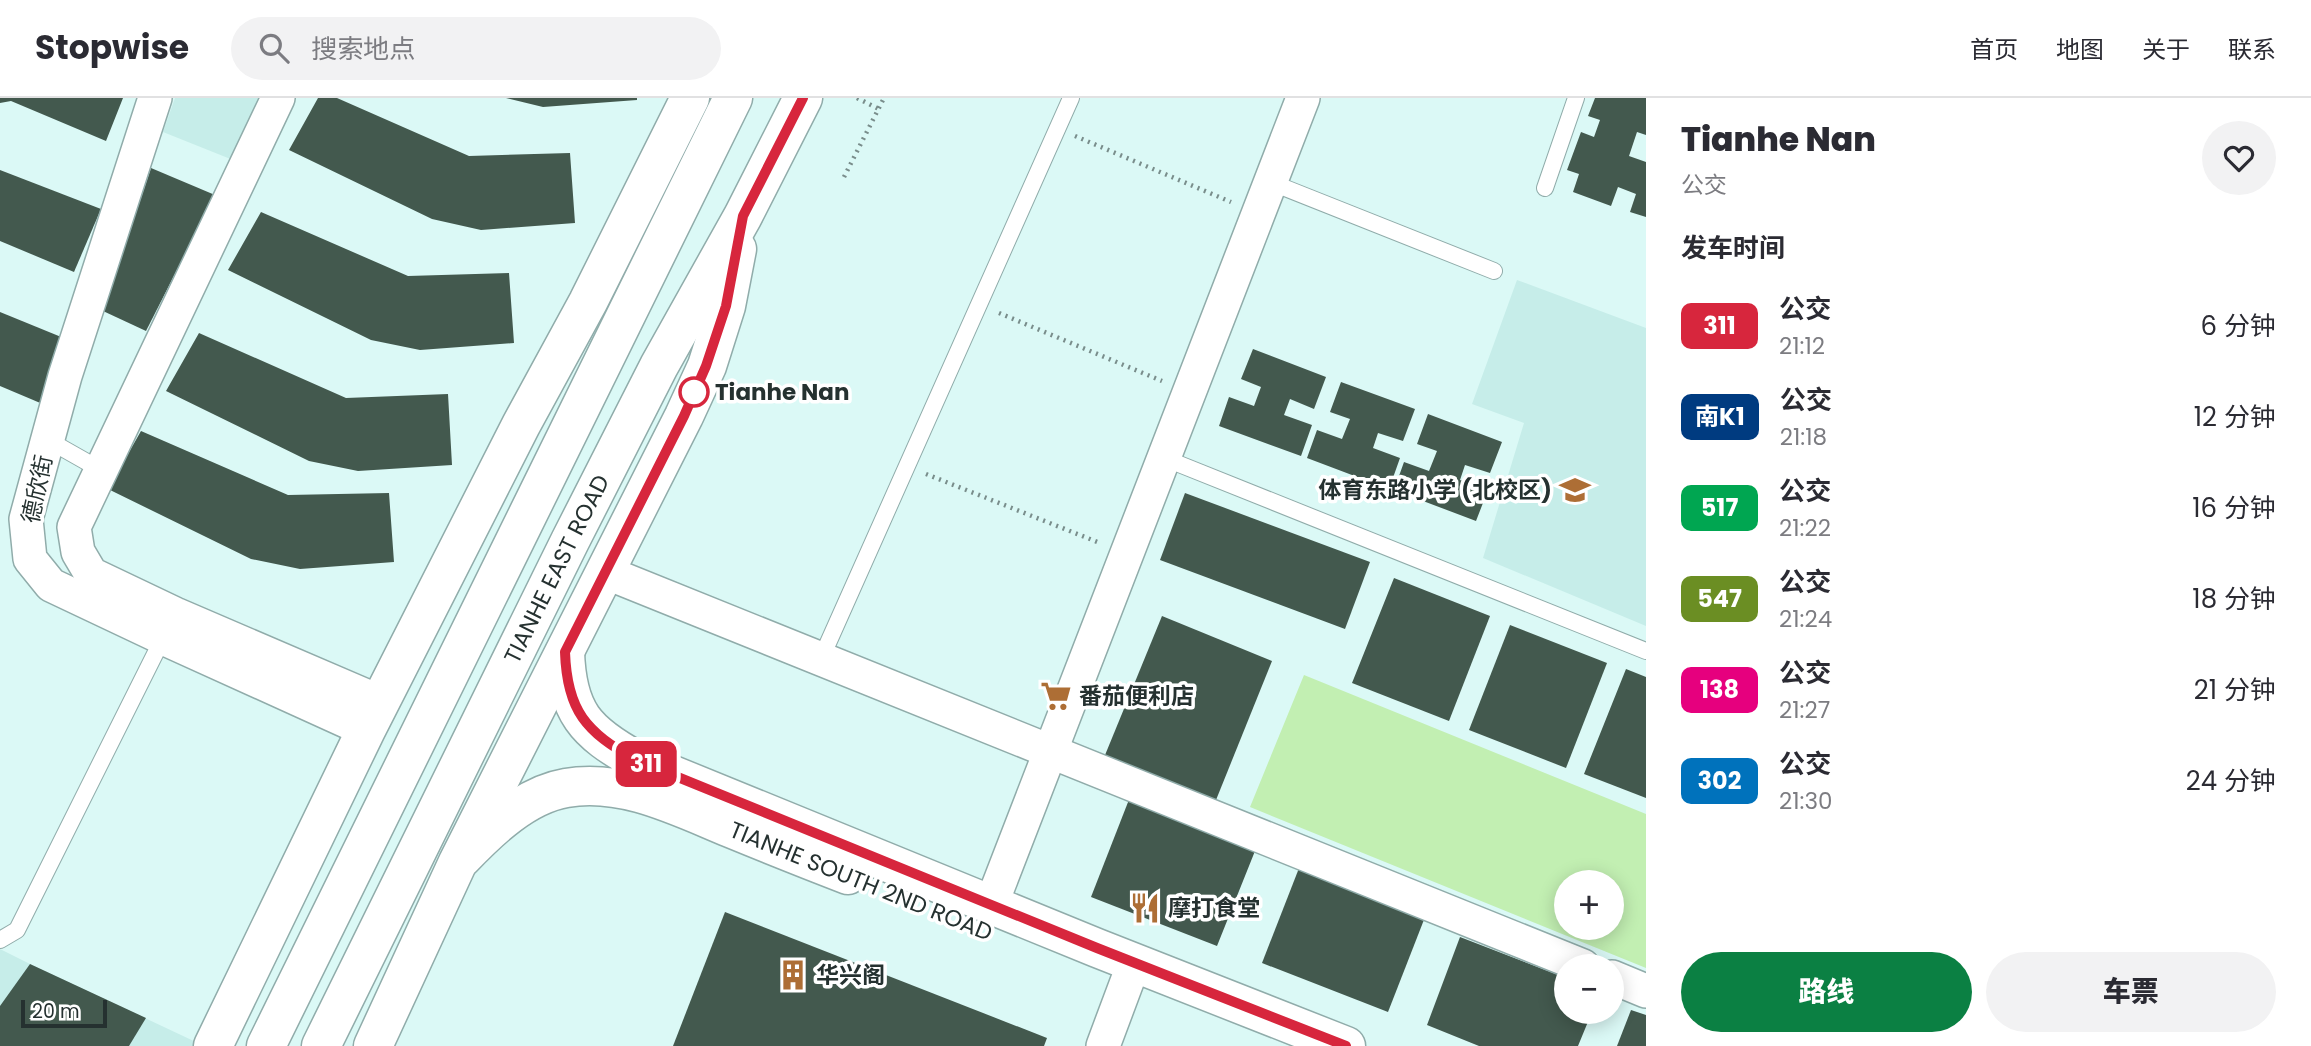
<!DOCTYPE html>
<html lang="zh">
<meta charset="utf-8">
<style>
:root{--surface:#fff;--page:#f2f2f3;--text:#2b2b33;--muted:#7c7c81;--line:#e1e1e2;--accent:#0b8043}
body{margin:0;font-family:Poppins,"Noto Sans SC",sans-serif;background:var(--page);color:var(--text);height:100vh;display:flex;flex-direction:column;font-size:26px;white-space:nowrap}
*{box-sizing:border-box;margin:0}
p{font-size:23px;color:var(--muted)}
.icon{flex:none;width:38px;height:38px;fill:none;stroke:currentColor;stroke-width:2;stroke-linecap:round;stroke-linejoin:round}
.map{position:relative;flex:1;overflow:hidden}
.side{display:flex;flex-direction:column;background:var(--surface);width:665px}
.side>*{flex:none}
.badge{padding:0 14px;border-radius:10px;font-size:24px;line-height:46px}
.controls{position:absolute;left:1554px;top:772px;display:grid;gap:14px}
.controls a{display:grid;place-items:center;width:70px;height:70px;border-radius:50%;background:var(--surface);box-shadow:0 4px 18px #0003;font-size:35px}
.scale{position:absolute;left:21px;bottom:18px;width:86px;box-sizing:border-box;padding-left:7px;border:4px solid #253130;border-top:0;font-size:19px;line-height:24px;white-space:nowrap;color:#253130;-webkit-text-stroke:5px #fff;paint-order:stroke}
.map>.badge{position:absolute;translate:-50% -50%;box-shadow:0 0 0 4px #fff}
h2{padding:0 35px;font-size:26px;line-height:63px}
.round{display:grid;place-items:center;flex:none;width:74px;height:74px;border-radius:37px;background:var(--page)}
.head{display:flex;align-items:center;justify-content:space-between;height:119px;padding:0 35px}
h1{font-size:33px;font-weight:800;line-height:52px}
.cta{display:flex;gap:14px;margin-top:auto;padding:14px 35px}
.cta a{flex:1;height:80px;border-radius:42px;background:var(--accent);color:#fff;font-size:28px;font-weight:800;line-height:80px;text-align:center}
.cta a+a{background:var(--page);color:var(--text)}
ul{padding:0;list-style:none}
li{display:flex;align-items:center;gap:21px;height:91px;padding:0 35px}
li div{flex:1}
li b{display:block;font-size:26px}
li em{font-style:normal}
li .badge{min-width:77px;font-weight:700;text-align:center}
header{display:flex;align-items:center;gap:42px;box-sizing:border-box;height:98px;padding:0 35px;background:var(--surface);border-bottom:2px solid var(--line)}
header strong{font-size:33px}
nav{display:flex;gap:38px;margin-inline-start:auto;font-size:24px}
.search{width:490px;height:63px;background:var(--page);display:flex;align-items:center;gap:18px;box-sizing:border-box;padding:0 24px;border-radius:38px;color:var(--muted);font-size:26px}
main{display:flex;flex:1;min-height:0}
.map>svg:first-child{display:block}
</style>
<header>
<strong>Stopwise</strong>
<div class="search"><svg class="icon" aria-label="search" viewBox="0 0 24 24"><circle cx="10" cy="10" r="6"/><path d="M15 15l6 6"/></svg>搜索地点</div>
<nav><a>首页</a><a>地图</a><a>关于</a><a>联系</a></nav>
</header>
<main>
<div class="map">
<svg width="1646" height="948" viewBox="0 0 1646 948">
<rect width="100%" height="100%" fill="#dbf9f6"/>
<g fill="#c6ede9">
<polygon points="175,0 262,0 233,62 163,34"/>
<polygon points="1517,182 1646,230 1646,528 1483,460 1524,325 1472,306"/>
<polygon points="0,851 30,866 198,945 196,948 0,948"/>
</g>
<path fill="#c2efb2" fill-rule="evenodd" d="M1304 577 1646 716V870L1250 709ZM1566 784H1612V830H1566Z"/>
<g fill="#43594e">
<polygon points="0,0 123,0 106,43 11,3 0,5"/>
<polygon points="318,0 337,0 469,58 570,55 575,125 481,132 432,121 289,52"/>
<polygon points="506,0 637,0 637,2 543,9"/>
<polygon points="1595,0 1646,0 1646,37 1637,34 1629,58 1646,64 1646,119 1630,114 1636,96 1618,89 1611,108 1573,94 1579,76 1567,72 1581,34 1594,39 1600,22 1588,18"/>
<polygon points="151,70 215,97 146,233 103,213"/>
<polygon points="0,72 101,111 74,174 0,143"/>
<polygon points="261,114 408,178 509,175 514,245 420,252 371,242 228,172"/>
<polygon points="0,214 71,243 45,307 0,288"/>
<polygon points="199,235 346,300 448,296 452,367 358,373 309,363 166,293"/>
<polygon points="1253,251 1326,279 1314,311 1290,301 1284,317 1312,327 1301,358 1219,328 1229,299 1254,308 1261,289 1241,281"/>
<polygon points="1341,284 1415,311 1403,343 1378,335 1373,350 1400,360 1389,391 1307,360 1317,332 1342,341 1350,321 1330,314"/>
<polygon points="1428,316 1502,344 1490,375 1465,367 1460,382 1488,392 1476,423 1394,392 1404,364 1429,373 1437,353 1417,346"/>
<polygon points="141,333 288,397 389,395 394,464 300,471 251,461 108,391"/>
<polygon points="1185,395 1370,464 1345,531 1160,462"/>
<polygon points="1394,480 1490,518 1449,623 1352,585"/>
<polygon points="1162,518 1272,563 1214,707 1103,662"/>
<polygon points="1510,527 1607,565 1566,670 1469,632"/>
<polygon points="1626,571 1646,579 1646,700 1584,676"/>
<polygon points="1130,699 1257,748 1217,848 1091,799"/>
<polygon points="1301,765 1427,814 1388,914 1262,865"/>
<polygon points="725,814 1047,940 1044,948 673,948"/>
<polygon points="1460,839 1566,880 1566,914 1592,914 1578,948 1479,948 1427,927"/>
<polygon points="30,866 146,920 129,948 0,948 0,908"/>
<polygon points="1631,912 1646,917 1646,948 1617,948"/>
</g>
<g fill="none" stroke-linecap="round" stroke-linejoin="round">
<g stroke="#90acaa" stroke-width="18">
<g id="lane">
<polyline points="1270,84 1494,173"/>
<polyline points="1545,90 1576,0"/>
<polyline points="48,342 101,372"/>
<polyline points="1164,360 1646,553"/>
<polyline points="820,563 1071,0"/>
<polyline points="0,842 17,832 163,540"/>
</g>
</g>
<g stroke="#90acaa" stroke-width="36">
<g id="street">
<polyline points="155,0 65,278 26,421 30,461 51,487 163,540 366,632"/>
<polyline points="278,0 74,429 78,454 91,476 175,516 380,604"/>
<polyline points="605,474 1583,868"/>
<polyline points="991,807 1303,0"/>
<polyline points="1612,879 1646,893"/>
<polyline points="1103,948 1134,865"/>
</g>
</g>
<g stroke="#90acaa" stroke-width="41">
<g id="secondary">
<path d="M565 554C567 614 585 634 636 662L1097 850 1346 948"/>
<path d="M462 760C490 731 525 697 566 690 623 680 679 709 730 730 769 746 809 762 848 777"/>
</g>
</g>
<g stroke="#90acaa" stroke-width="41">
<g id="highway">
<polyline points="213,948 366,632 521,327 588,204 690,0"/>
<polyline points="266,948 733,0"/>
<path id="s1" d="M321 948 570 443 659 268 743 118 803 0"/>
<polyline points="373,948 458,764 684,318 707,268 726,208 737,151"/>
</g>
</g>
<g stroke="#798d8b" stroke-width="4.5" stroke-dasharray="2 5" stroke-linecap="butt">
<polyline points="857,0 879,11"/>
<polyline points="1075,38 1231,104"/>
<polyline points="844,79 884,0"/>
<polyline points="999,215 1162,283"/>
<polyline points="926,376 1100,445"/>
</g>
<use href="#lane" stroke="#fff" stroke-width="16"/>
<use href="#street" stroke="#fff" stroke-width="33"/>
<use href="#secondary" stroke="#fff" stroke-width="38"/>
<use href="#highway" stroke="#fff" stroke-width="38"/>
</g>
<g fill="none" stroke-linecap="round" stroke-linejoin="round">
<g stroke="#fff" stroke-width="16">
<path id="line" d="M803 0 743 118 726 208 706 268 684 318 565 554C567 613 586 634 636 662L1097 850 1346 948"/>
</g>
<use href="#line" stroke="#d7263d" stroke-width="10"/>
</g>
<defs>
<g id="school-bare" transform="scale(2.415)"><path d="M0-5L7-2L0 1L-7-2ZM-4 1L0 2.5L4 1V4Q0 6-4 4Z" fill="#ad6e35" stroke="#fff" stroke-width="2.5" paint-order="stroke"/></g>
<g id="supermarket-bare" transform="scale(2.415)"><path d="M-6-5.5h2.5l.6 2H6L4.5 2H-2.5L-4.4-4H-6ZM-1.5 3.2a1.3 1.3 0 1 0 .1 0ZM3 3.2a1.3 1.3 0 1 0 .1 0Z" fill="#ad6e35" stroke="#fff" stroke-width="2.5" paint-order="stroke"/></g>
<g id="restaurant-bare" transform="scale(2.415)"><path d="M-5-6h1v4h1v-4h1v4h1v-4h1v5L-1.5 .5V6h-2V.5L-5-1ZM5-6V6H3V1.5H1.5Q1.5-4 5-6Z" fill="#ad6e35" stroke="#fff" stroke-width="2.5" paint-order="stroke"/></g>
<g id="building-bare" transform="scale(2.415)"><path d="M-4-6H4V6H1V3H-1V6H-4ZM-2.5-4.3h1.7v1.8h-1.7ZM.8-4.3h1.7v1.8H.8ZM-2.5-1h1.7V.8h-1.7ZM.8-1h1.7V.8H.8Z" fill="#ad6e35" stroke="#fff" stroke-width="2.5" paint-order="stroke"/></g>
</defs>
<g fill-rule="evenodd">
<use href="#school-bare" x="1575" y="392"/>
<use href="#supermarket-bare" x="1056" y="598"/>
<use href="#restaurant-bare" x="1145" y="810"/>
<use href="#building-bare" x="793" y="877"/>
</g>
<circle fill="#fff" stroke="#d7263d" stroke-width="3.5" cx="694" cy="294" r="14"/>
<g text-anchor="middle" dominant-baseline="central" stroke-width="7" stroke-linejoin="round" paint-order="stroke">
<g font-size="23" font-weight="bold" fill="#253130" stroke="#fff" text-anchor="start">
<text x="715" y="294">Tianhe Nan</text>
</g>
<g font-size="23" fill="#253130" stroke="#fff">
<text transform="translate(37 391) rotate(-78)">德欣街</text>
<text stroke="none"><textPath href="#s1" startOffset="532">TIANHE EAST ROAD</textPath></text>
<text transform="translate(861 783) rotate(22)">TIANHE SOUTH 2ND ROAD</text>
</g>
<g font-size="23" font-weight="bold" fill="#253130" stroke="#fff" text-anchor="start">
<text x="1552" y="392" text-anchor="end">体育东路小学 (北校区)</text>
<text x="1079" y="598">番茄便利店</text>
<text x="1168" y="810">摩打食堂</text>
<text x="816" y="877">华兴阁</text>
</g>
</g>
</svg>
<div class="controls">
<a>+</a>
<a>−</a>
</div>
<div class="scale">20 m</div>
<b class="badge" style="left:646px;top:666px;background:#d7263d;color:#fff">311</b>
</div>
<section class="side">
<div class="head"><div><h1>Tianhe Nan</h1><p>公交</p></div><a class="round"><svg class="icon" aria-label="heart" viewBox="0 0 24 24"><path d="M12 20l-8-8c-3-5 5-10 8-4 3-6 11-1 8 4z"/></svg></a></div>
<h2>发车时间</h2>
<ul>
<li><span class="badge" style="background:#d7263d;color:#fff">311</span><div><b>公交</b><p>21:12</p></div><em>6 分钟</em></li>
<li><span class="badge" style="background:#003b80;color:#fff">南K1</span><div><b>公交</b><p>21:18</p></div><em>12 分钟</em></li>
<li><span class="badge" style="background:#00a651;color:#fff">517</span><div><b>公交</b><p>21:22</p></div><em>16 分钟</em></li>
<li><span class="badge" style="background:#6b8e23;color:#fff">547</span><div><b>公交</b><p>21:24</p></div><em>18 分钟</em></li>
<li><span class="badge" style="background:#e6007e;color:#fff">138</span><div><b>公交</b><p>21:27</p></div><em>21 分钟</em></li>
<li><span class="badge" style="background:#0072bc;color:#fff">302</span><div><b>公交</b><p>21:30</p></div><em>24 分钟</em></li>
</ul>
<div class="cta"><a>路线</a><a>车票</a></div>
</section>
</main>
